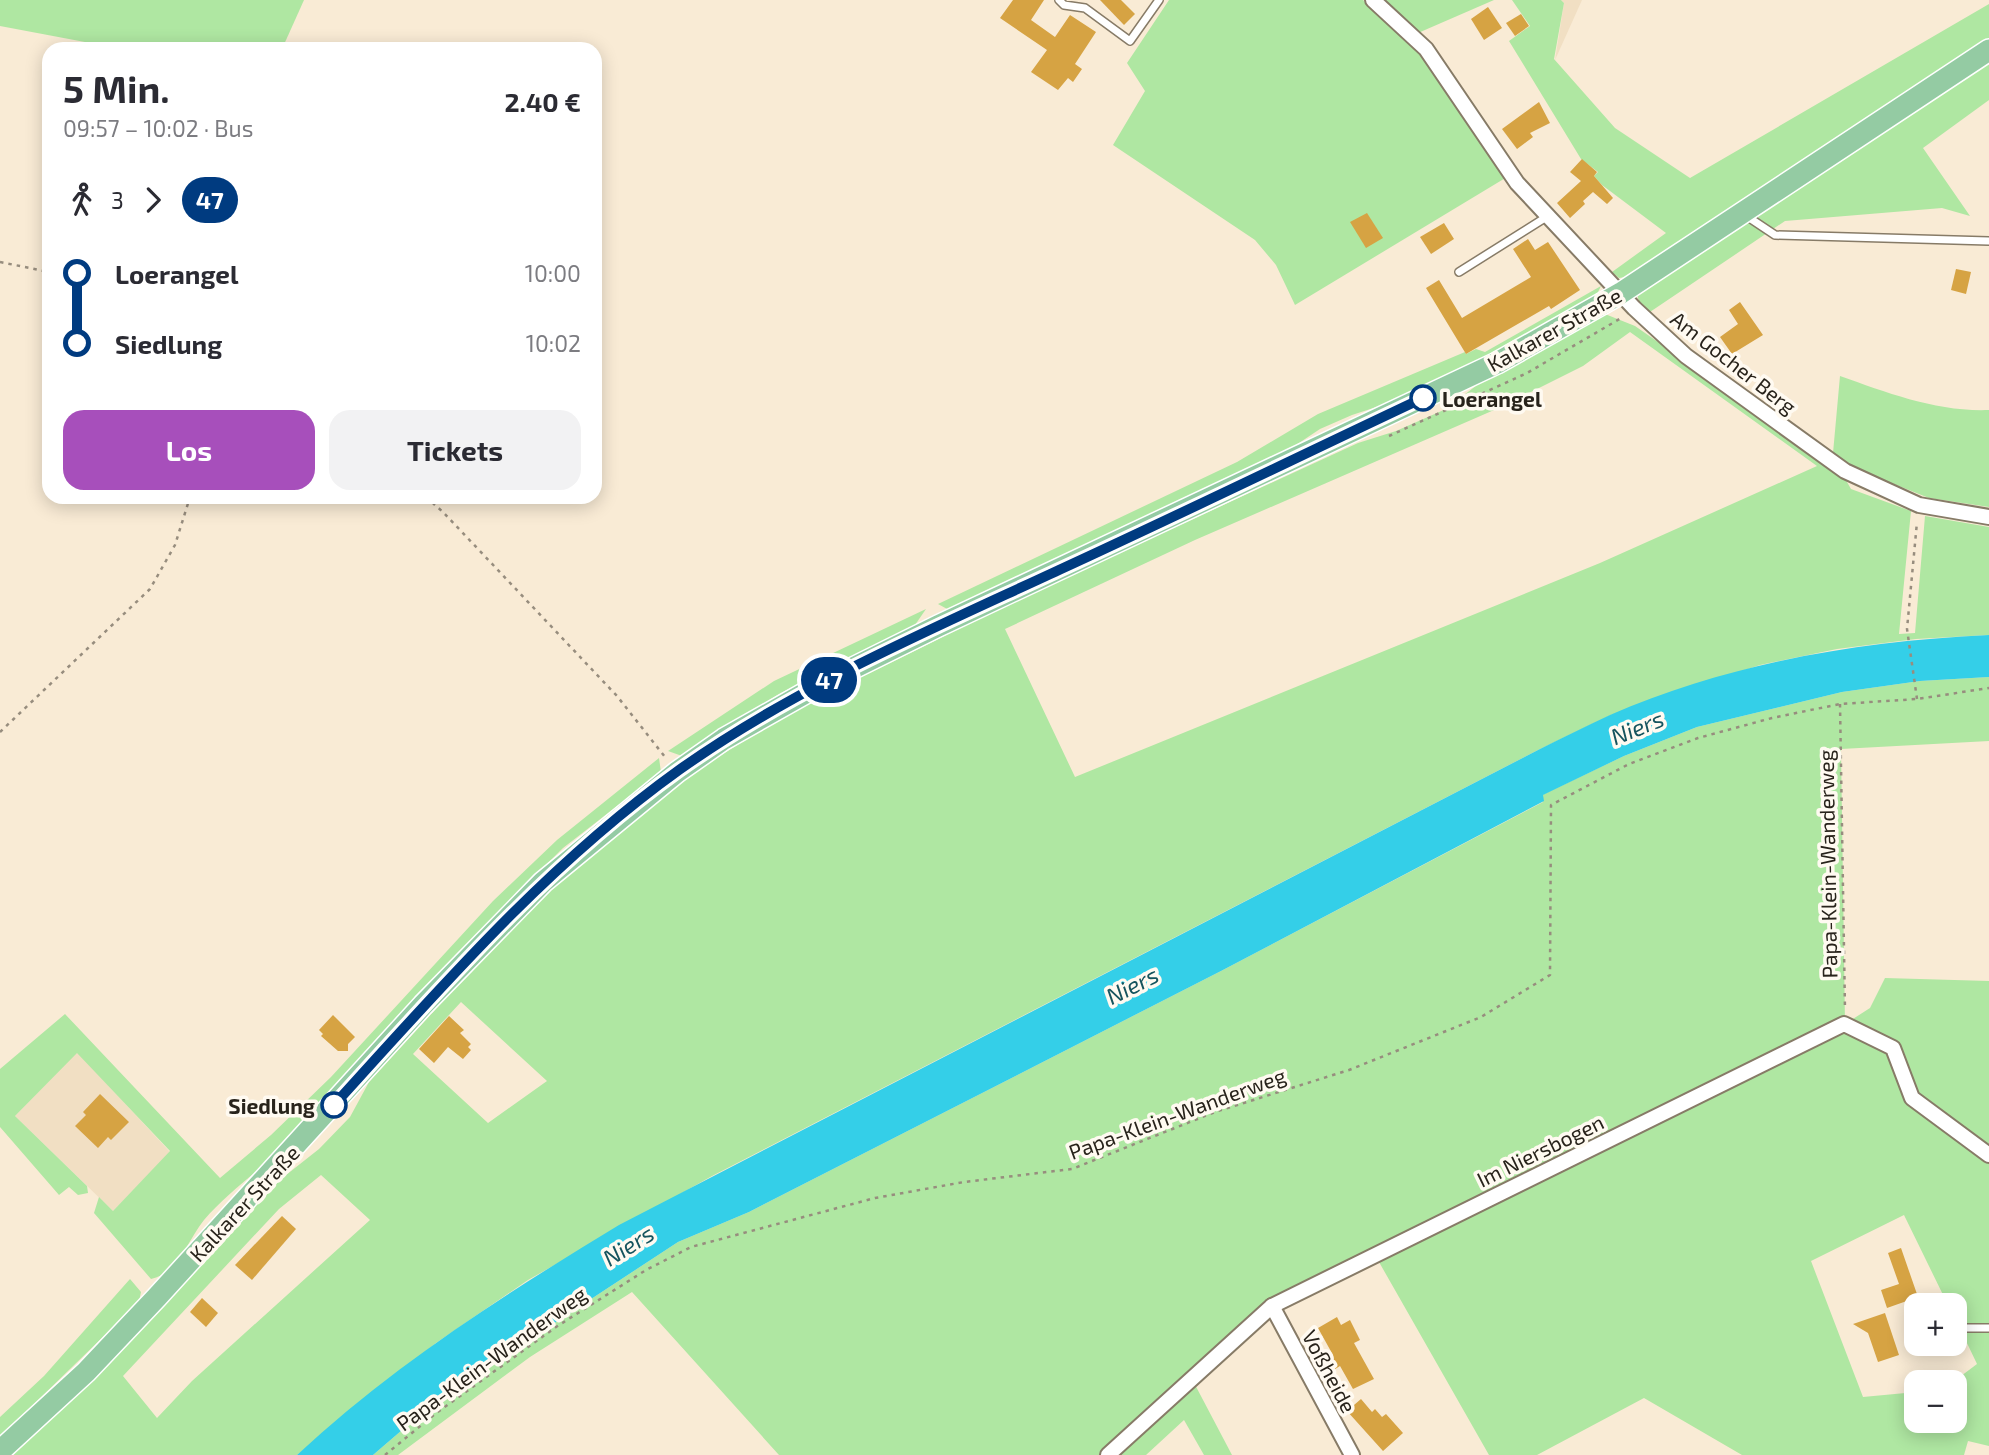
<!DOCTYPE html>
<html lang="de">
<meta charset="utf-8">
<style>
:root{--surface:#fff;--page:#f2f2f3;--text:#2b2b33;--muted:#7c7c81;--accent:#a74fbb}
body{margin:0;font-family:"Exo 2",sans-serif;background:var(--page);color:var(--text);height:100vh;display:flex;flex-direction:column;font-size:26px;white-space:nowrap}
*{box-sizing:border-box;margin:0}
p{font-size:23px;color:var(--muted)}
.icon{flex:none;width:38px;height:38px;fill:none;stroke:currentColor;stroke-width:2;stroke-linecap:round;stroke-linejoin:round}
.map{position:relative;flex:1;overflow:hidden}
.side{position:absolute;left:42px;top:42px;width:560px;height:462px;display:flex;flex-direction:column;background:var(--surface);border-radius:21px;box-shadow:0 4px 18px #0003}
.side>*{flex:none}
.badge{padding:0 14px;border-radius:23px;font-size:24px;line-height:46px}
.buttons{position:absolute;left:1904px;top:1293px;display:grid;gap:14px}
.buttons a{display:grid;place-items:center;width:63px;height:63px;border-radius:14px;background:var(--surface);box-shadow:0 4px 18px #0003;font-size:35px}
.map>.badge{position:absolute;translate:-50% -50%;box-shadow:0 0 0 4px #fff}
.legs{display:flex;align-items:center;gap:10px;height:77px;padding:0 21px;font-size:23px}
.legs p{margin-inline-start:auto}
.head{display:flex;align-items:center;justify-content:space-between;height:119px;padding:0 21px}
h1{font-size:38px;font-weight:700;line-height:52px}
.action{display:flex;gap:14px;margin-top:auto;padding:14px 21px}
.action a{flex:1;height:80px;border-radius:21px;background:var(--accent);color:#fff;font-size:28px;font-weight:700;line-height:80px;text-align:center}
.action a+a{background:var(--page);color:var(--text)}
ul{padding:0 21px;list-style:none}
li{display:flex;align-items:center;gap:24px;height:70px;font-size:26px}
li i{display:grid;place-items:center;width:10px;height:100%;margin:0 9px;background:currentColor}
li i::after{content:'';width:18px;height:18px;margin:-9px;border:5px solid;border-radius:50%;background:var(--surface)}
li p{margin-inline-start:auto}
li:first-child i{background:linear-gradient(#0000 50%,currentColor 0)}
li:last-child i{background:linear-gradient(currentColor 50%,#0000 0)}
.map>svg:first-child{display:block}
</style>
<div class="map">
<svg width="1989" height="1455" viewBox="0 0 1989 1455">
<rect width="100%" height="100%" fill="#f9ebd5"/>
<g fill="#f1dfc3">
<polygon points="1561,0 1582,0 1555,60 1564,3"/>
<polygon points="77,1052 170,1152 113,1211 15,1116"/>
</g>
<g fill="#afe7a2" fill-rule="evenodd">
<polygon points="0,0 304,0 282,49 122,49 0,26"/>
<polygon points="1169,0 1363,0 1423,56 1483,146 1507,177 1295,305 1276,265 1255,240 1113,145 1145,91 1127,63"/>
<polygon points="1381,0 1494,0 1418,33"/>
<polygon points="1512,0 1561,0 1564,3 1554,59 1615,128 1690,178 1989,4 1989,38 1626,277 1619,278 1612,272 1666,233 1602,185 1594,176 1598,172 1581,159 1509,41 1530,26"/>
<polygon points="1989,63 1989,100 1923,148 1970,216 1942,208 1785,221 1644,316 1637,295"/>
<polygon points="1601,286 1596,296 1490,356 1401,399 1352,415 1320,429 1278,457 949,610 938,604 1237,462 1318,414 1465,352 1466,354 1476,349 1485,352"/>
<path d="M1605 314 1635 326 1760 413 1843 475 1851 489 1911 511 1899 634 1915 633 1925 516 1989 527V635L1916 639 1837 649 1760 665 1611 715 1538 750 712 1176 528 1280 436 1343 297 1455H11L118 1352 281 1179 319 1149 350 1117 369 1082 488 952 548 892 635 816 705 765 789 713 1021 598 1358 443 1396 431 1446 409 1477 385ZM1630 332 1817 466 1600 563 1075 777 1005 629 1195 540 1501 407 1583 366ZM461 1002 547 1081 488 1123 413 1054ZM321 1175 370 1220 192 1381 157 1418 123 1376 279 1209Z"/>
<path d="M1840 376C1888 393 1937 412 1989 410V507L1929 498 1861 471 1833 453Z"/>
<polygon points="926,609 915,625 779,694 682,756 668,751 774,681"/>
<path d="M1989 677V741L1841 749 1845 1024 1870 1008 1885 978 1989 981V1446L1968 1441 1964 1455H1742L1644 1398 1537 1455H1489L1375 1255 1272 1306 1192 1379 1232 1455H1204L1184 1420 1146 1455H779L632 1292 530 1357 398 1455H373L437 1400 678 1242 749 1212 1221 971 1543 802 1542 795 1624 756 1697 727 1842 692 1920 681ZM1904 1215 1948 1305 1955 1306V1318L1977 1364 1953 1382 1955 1421H1916V1392L1863 1397 1811 1261Z"/>
<path d="M659 758 661 772 563 848 470 941 268 1162C246 1180 223 1198 204 1220 187 1241 179 1273 151 1279L94 1213 99 1197 113 1211 170 1151 77 1053 15 1116 87 1186 88 1193 78 1195 69 1187 59 1195 0 1127V1069L65 1014 220 1178 271 1135 331 1077 493 901 557 840Z"/>
<polygon points="130,1279 141,1292 139,1302 0,1437 0,1417 44,1376"/>
</g>
<path fill="#34cfe8" d="M1989 635V677L1920 681 1842 692 1697 727 1624 756 1543 795 1544 801 1221 971 749 1212 678 1242 437 1400 373 1455H297C393 1365 507 1293 619 1225L1538 750C1562 738 1586 726 1610 715 1730 663 1859 641 1989 635Z"/>
<g fill="#d6a343">
<polygon points="1013,0 1044,0 1031,20 1055,37 1070,15 1096,32 1075,64 1082,69 1073,82 1068,78 1058,90 1031,72 1047,50 1000,18"/>
<polygon points="1100,0 1121,0 1135,14 1124,25"/>
<polygon points="1488,7 1502,28 1484,40 1471,19"/>
<polygon points="1521,14 1529,26 1515,36 1506,23"/>
<polygon points="1539,102 1550,123 1530,133 1533,137 1517,149 1502,129"/>
<polygon points="1582,159 1597,172 1594,176 1613,198 1607,204 1593,192 1583,201 1585,204 1570,218 1557,203 1581,181 1570,172"/>
<polygon points="1367,213 1383,238 1366,248 1350,222"/>
<polygon points="1444,223 1454,239 1431,254 1420,237"/>
<polygon points="1528,239 1535,250 1548,242 1580,290 1551,309 1549,306 1466,354 1426,288 1439,280 1462,318 1531,277 1513,249"/>
<polygon points="1956,269 1971,272 1966,294 1951,290"/>
<polygon points="1740,302 1763,335 1732,354 1720,337 1738,324 1729,310"/>
<polygon points="333,1015 355,1037 348,1044 348,1051 338,1051 321,1036 323,1034 319,1030"/>
<polygon points="449,1016 464,1030 460,1033 471,1044 468,1047 471,1050 463,1059 448,1047 434,1063 419,1049"/>
<polygon points="100,1094 129,1122 111,1140 108,1137 98,1148 75,1126 86,1115 83,1112"/>
<polygon points="282,1216 296,1229 252,1280 235,1265"/>
<polygon points="1901,1248 1918,1297 1887,1308 1881,1290 1899,1284 1888,1253"/>
<polygon points="202,1298 218,1313 206,1327 190,1312"/>
<polygon points="1885,1313 1899,1355 1878,1362 1868,1333 1853,1324"/>
<polygon points="1337,1317 1341,1325 1350,1320 1360,1340 1354,1343 1374,1379 1353,1389 1340,1366 1332,1371 1326,1359 1333,1355 1318,1328"/>
<polygon points="1361,1399 1372,1412 1375,1409 1382,1417 1386,1414 1403,1433 1383,1451 1347,1411"/>
</g>
<g fill="none" stroke-linecap="round" stroke-linejoin="round">
<g stroke="#877b67" stroke-width="10">
<g id="lane">
<polyline points="1059,0 1064,5 1085,8 1130,41 1159,0"/>
<polyline points="1745,215 1775,235 1989,241"/>
<polyline points="1459,272 1548,216"/>
<polyline points="1955,1328 1989,1328"/>
</g>
</g>
<g stroke="#877b67" stroke-width="18">
<g id="street">
<polyline points="1373,0 1426,49 1517,183 1634,308 1686,356 1845,471 1919,505 1989,517"/>
<polyline points="1272,1306 1352,1455"/>
<polyline points="1108,1455 1272,1306 1844,1024 1893,1048 1912,1098 1989,1155"/>
</g>
</g>
<g stroke="#fff" stroke-width="24">
<polyline id="primary" points="0,1451 86,1372 157,1297 423,1005 543,882 677,772 724,739 823,683 938,626 1497,363 1621,293 1989,50"/>
</g>
<g stroke="#978d7e" stroke-width="2.5" stroke-dasharray="3.5 5" stroke-linecap="butt">
<polyline points="0,262 49,272"/>
<polyline points="1389,436 1527,373 1623,317"/>
<polyline points="426,497 443,512 617,696 665,757"/>
<polyline points="1917,699 1907,629 1917,522"/>
<polyline points="1840,704 1845,1010"/>
<polyline points="0,732 150,589 175,545 190,497"/>
<polyline points="385,1455 435,1414 556,1327 646,1270 691,1247 875,1198 964,1182 1072,1169 1215,1112 1349,1070 1481,1017 1550,975 1551,805 1629,764 1698,738 1772,718 1840,704 1917,699 1989,688"/>
</g>
<use href="#lane" stroke="#fff" stroke-width="7"/>
<use href="#street" stroke="#fff" stroke-width="14"/>
<use href="#primary" stroke="#94cba3" stroke-width="21"/>
</g>
<g fill="none" stroke-linecap="round" stroke-linejoin="round">
<g stroke="#fff" stroke-width="16">
<path id="line-1" d="M334 1105C442 986 548 864 679 770 796 687 930 630 1059 570 1181 514 1302 455 1423 398"/>
</g>
<use href="#line-1" stroke="#003b80" stroke-width="10"/>
</g>
<g fill="#fff" stroke="#003b80" stroke-width="3.5">
<circle cx="1423" cy="398" r="12"/>
<circle cx="334" cy="1105" r="12"/>
</g>
<g text-anchor="middle" dominant-baseline="central" stroke-width="7" stroke-linejoin="round" paint-order="stroke">
<g font-size="21" fill="#28231b" stroke="#fffaf1">
<text transform="translate(1554 329) rotate(-29)">Kalkarer Straße</text>
<text transform="translate(1734 362) rotate(38)">Am Gocher Berg</text>
<text transform="translate(1827 864) rotate(-91)">Papa-Klein-Wanderweg</text>
<text transform="translate(1177 1113) rotate(-20)">Papa-Klein-Wanderweg</text>
<text transform="translate(1540 1150) rotate(-26)">Im Niersbogen</text>
<text transform="translate(244 1203) rotate(-47)">Kalkarer Straße</text>
<text transform="translate(491 1358) rotate(-36)">Papa-Klein-Wanderweg</text>
<text transform="translate(1330 1371) rotate(62)">Voßheide</text>
</g>
<g font-size="21" font-weight="bold" fill="#28231b" stroke="#fffaf1" text-anchor="start">
<text x="1442" y="398">Loerangel</text>
<text x="315" y="1105" text-anchor="end">Siedlung</text>
</g>
<g font-size="23" font-style="italic" fill="#16545e" stroke="#fffaf1">
<text transform="translate(1637 727) rotate(-22)">Niers</text>
<text transform="translate(1132 985) rotate(-27)">Niers</text>
<text transform="translate(628 1245) rotate(-32)">Niers</text>
</g>
</g>
</svg>
<div class="buttons">
<a>+</a>
<a>−</a>
</div>
<b class="badge" style="left:829px;top:680px;background:#003b80;color:#fff">47</b>
<section class="side">
<div class="head"><div><h1>5 Min.</h1><p>09:57 – 10:02 · Bus</p></div><b>2.40 €</b></div>
<div class="legs"><svg class="icon" aria-label="walk" viewBox="0 0 24 24"><circle cx="13" cy="4" r="2"/><path d="M13 8l-2 6 4 7M11 14l-3 7M7 12l3-4h3l4 4"/></svg>3<svg class="icon" aria-label="forward" viewBox="0 0 24 24"><path d="M9 5l7 7-7 7"/></svg><b class="badge" style="background:#003b80;color:#fff">47</b></div>
<ul>
<li><i style="color:#003b80"></i><b>Loerangel</b><p>10:00</p></li>
<li><i style="color:#003b80"></i><b>Siedlung</b><p>10:02</p></li>
</ul>
<div class="action"><a>Los</a><a>Tickets</a></div>
</section>
</div>
